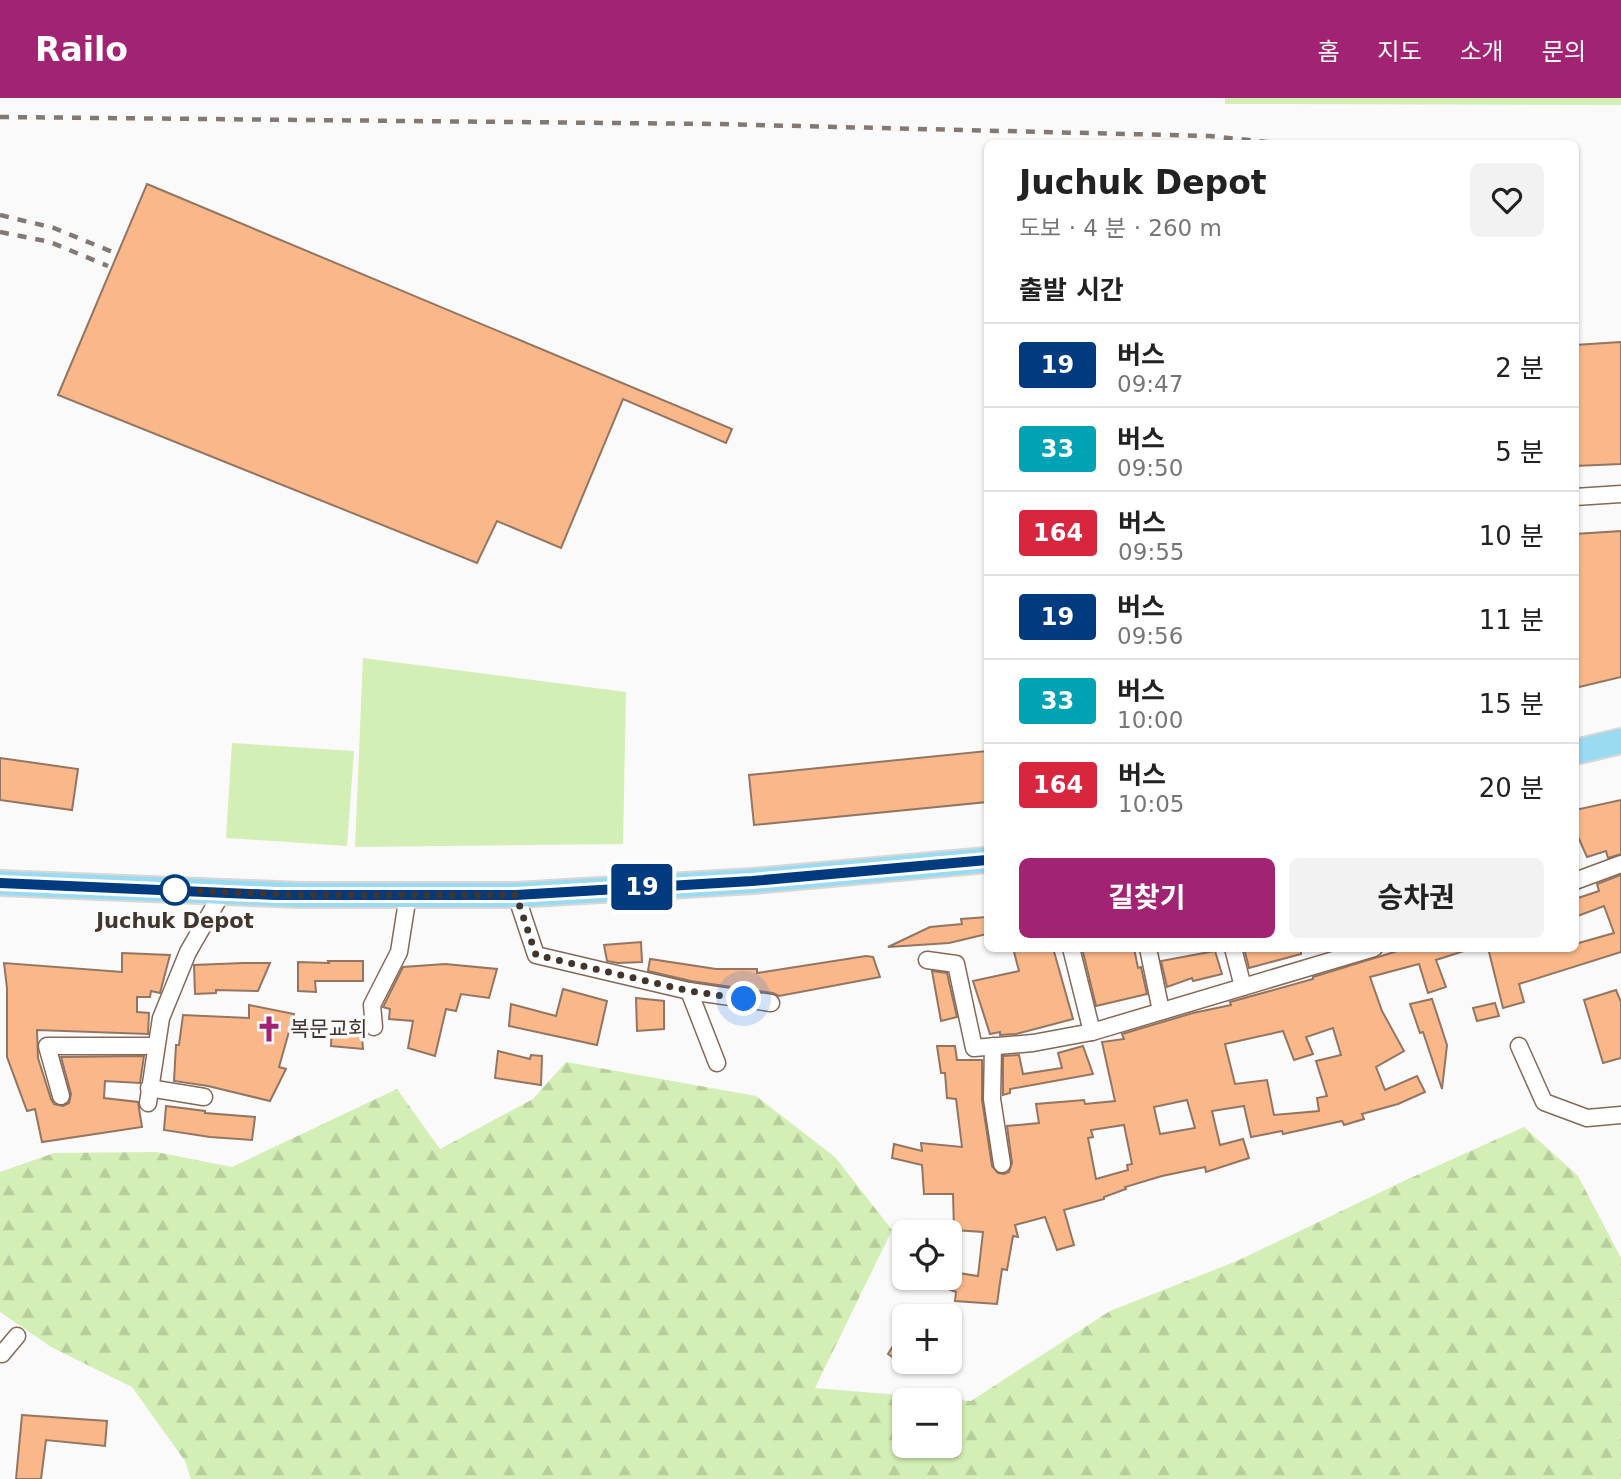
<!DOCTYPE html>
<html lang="ko">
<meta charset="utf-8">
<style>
:root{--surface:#fff;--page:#f2f2f2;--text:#222;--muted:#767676;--line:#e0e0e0;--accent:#a22273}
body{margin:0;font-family:"DejaVu Sans","Noto Sans KR",sans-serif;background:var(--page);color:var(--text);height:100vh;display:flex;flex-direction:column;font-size:26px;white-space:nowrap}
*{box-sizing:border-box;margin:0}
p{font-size:23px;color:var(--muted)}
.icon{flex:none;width:38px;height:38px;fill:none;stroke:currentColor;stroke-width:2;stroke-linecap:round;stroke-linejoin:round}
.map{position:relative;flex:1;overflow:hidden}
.sheet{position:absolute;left:984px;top:42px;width:595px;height:812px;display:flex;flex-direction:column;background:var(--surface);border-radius:10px;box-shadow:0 2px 5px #0004}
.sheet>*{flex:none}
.badge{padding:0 14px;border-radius:5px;font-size:24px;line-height:46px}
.fabs{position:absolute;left:892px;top:1122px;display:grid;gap:14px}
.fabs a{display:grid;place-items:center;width:70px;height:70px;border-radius:10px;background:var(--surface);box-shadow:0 2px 5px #0004;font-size:35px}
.you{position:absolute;width:35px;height:35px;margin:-18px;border:5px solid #fff;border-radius:50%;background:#1a73e8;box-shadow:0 0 0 10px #1a73e833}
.map>.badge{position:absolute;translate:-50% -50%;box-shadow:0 0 0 4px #fff}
h2{padding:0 35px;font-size:26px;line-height:63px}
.round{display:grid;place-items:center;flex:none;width:74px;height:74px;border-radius:10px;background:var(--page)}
.summary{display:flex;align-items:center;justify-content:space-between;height:119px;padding:0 35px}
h1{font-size:33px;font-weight:700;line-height:52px}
.primary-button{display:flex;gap:14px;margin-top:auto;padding:14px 35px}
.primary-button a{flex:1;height:80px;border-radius:10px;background:var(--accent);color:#fff;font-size:28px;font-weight:700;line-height:80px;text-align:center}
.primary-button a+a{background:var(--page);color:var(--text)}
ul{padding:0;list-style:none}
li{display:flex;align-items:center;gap:21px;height:84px;padding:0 35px;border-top:2px solid var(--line)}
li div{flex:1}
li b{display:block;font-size:26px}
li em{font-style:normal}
li .badge{min-width:77px;font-weight:700;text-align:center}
header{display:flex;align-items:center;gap:42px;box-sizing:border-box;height:98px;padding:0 35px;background:var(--accent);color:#fff}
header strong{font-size:33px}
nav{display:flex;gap:38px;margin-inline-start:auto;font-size:24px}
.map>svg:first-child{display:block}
</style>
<header>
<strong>Railo</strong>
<nav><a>홈</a><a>지도</a><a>소개</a><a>문의</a></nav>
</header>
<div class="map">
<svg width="1621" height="1381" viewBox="0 0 1621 1381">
<defs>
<pattern id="forest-firs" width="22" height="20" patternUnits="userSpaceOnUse" patternTransform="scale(1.75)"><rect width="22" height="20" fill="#d3efb5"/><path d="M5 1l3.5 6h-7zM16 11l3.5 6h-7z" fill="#b6ce9c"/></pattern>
</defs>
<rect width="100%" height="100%" fill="#fafafa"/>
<path fill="url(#forest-firs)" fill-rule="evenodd" d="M566 964 756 998 835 1059 892 1132 815 1290 971 1303 1110 1213 1237 1163 1406 1082 1524 1029 1578 1078 1621 1160V1381H191L185 1363 132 1289 51 1249 0 1214V1074L54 1055 156 1054 232 1069 397 991 440 1051 533 1001ZM905 1302H950V1348H905Z"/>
<g fill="#d3efb5">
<polygon points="1225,0 1621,0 1621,7 1225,6"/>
<polygon points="363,560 626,594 623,746 355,749"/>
<polygon points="232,645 354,653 347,748 226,740"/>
</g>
<g fill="#fab88a" stroke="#937561" stroke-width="2" fill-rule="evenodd">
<polygon points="147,86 732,331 726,345 623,301 561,450 497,423 477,465 58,297"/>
<polygon points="1621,244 1621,366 1575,368 1575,247"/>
<polygon points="1621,433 1621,579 1575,590 1575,436"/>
<polygon points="987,653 987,704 754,727 749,677"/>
<polygon points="0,660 78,671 72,712 0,702"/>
<polygon points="1621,702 1621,756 1608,760 1606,753 1587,759 1575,732 1575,712"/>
<polygon points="1621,777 1621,854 1519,886 1524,904 1503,910 1488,850 1575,850 1575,846 1614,835 1604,808 1575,819 1575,801 1599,793 1597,786"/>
<polygon points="987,819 987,836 949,845 888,849 930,829 962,826 961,821"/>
<polygon points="641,844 642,864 618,865 607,863 604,847"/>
<polygon points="1013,850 1053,850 1073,921 1016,936 1000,937 1000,934 990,936 973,883 1019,873"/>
<polygon points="1082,850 1134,850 1138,870 1141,869 1147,896 1096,908"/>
<polygon points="1244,850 1301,850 1301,856 1249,870"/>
<path d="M1407 850H1464V853L1436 862 1446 889 1428 895 1419 866 1370 879 1382 913 1404 953 1376 969 1385 992 1417 978 1425 994 1398 1006 1362 1016 1364 1021 1344 1027 1342 1023 1283 1036 1282 1033 1251 1039 1244 1008 1212 1013 1220 1047 1243 1041 1249 1060 1206 1074 1205 1069 1162 1078 1125 1089 1126 1091 1104 1099V1101L1064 1112 1074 1147 1057 1152 1045 1119 1015 1127 1018 1139 1013 1138 1007 1172 1002 1171 997 1206 955 1203 956 1194 921 1180H957L958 1175 978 1178 983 1134 954 1132 953 1096H924L922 1067 892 1060 894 1046 922 1053 921 1045 962 1049 956 1001 947 1000 945 975H941L937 948H955L957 962H982V1002L992 1068 998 1075 1004 1076 1009 1074 1012 1065 1007 1028 1039 1025 1036 1006 1084 1002 1085 1006 1115 1003 1102 944 1124 941 1122 936 1193 915 1231 907 1230 904 1313 881V879ZM1333 930 1341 957 1316 963 1327 998 1317 1000 1319 1013 1274 1017 1267 982 1235 986 1225 946 1283 933 1294 962 1313 956 1306 939ZM1187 1002 1195 1030 1160 1036 1154 1009ZM1124 1027 1132 1066 1127 1067 1128 1072 1096 1081 1088 1040 1093 1039 1091 1032Z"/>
<polygon points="1215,853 1222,876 1193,883 1192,880 1167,889 1161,863"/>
<polygon points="122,855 170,857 160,895 151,893 150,899 137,899 137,914 149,915 148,936 37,932 38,960 51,1001 54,1006 63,1008 69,1005 71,996 61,959 144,958 140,985 105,983 104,1000 138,1004 142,1029 42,1044 35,1011 27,1013 7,959 7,890 4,865 122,874"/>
<polygon points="866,858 873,859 880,879 779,898 773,895 691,883 648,873 650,861 716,871 757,871 757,875"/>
<polygon points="328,863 363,863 363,883 315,883 316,894 298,893 298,864 329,865"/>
<polygon points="243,865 270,865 258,893 216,892 216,895 195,896 194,867"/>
<polygon points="445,866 497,871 489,900 461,896 456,913 446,911 435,958 408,950 413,923 389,921 390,911 383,909 403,869"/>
<polygon points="932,873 947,875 957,919 941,923"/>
<polygon points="563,891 607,903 597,947 509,928 511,906 556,918"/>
<polygon points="1616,892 1621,904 1621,960 1603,965 1584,902"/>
<polygon points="636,900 664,903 664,931 637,933"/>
<polygon points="1432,901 1447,947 1442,991 1423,934 1420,935 1410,906"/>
<polygon points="1495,905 1499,918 1477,923 1473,910"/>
<polygon points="249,907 294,916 279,969 286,971 270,1003 208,988 174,983 176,947 179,947 183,917 249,920"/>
<polygon points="332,927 361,927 363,951 331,948"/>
<polygon points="1083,948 1093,976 1010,991 1010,995 1003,997 1003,958 1019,957 1023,976 1062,970 1058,955"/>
<polygon points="498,953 530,961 531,957 542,958 541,987 495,980"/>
<polygon points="166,1008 205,1013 205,1015 255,1019 252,1042 210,1039 164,1032"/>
<polygon points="905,1228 905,1268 888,1256"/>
<polygon points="22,1317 107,1323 105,1348 46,1342 41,1381 16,1381"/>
</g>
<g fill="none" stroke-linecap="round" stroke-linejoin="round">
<g stroke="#856855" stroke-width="19">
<g id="street">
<polyline points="1575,399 1621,396"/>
<polyline points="1575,783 1621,766"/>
<polyline points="516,797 536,857 689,893 771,905"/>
<polyline points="1071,850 1092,934"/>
<polyline points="1148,850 1161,913"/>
<polyline points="1233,850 1243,889"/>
<polyline points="927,862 956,866 974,950 1033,945 1092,934 1374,850"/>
<polyline points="689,893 717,965"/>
<polyline points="374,929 372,907 399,854 408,797"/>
<polyline points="993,948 992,1001 1002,1066"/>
<polyline points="1519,948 1544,1004 1587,1020 1621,1017"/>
<polyline points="149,990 204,999"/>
<polyline points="61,998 47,948 155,948"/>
<polyline points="148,1005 161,920 188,854 222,795"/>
<polyline points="0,1254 2,1256 17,1238"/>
</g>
</g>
<g stroke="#d9d7d5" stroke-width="28">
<g id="primary">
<polyline points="1575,654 1621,643"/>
<polyline points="0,785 301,797 516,797 753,783 987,762"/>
</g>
</g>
<use href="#street" stroke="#fff" stroke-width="16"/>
<use href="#primary" stroke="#9adbf1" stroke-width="24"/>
<g stroke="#827974" stroke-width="4.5" stroke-dasharray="9 9" stroke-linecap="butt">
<polyline points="0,19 715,26 1210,38 1286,46"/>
<polyline points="0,117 54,130 115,155"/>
<polyline points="0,134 50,144 108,168"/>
</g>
</g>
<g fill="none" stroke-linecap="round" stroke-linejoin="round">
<g stroke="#fff" stroke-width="16">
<polyline id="line" points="0,785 275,797 516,797 752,783 987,762"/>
</g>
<use href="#line" stroke="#003b80" stroke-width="10"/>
<polyline stroke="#42352d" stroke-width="7" stroke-dasharray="0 12.6" points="175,792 301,797 516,797 536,857 689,893 744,901"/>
</g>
<defs>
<g id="church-bare" transform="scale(2.1)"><path d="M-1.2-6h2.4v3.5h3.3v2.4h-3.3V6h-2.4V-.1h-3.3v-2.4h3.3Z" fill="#a22273" stroke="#fafafa" stroke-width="2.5" paint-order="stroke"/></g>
</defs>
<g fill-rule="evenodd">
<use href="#church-bare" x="269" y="931"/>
</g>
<circle fill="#fff" stroke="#003b80" stroke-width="3.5" cx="175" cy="792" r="14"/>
<g text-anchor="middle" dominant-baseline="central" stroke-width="7" stroke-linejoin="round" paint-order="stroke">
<g font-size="21" font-weight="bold" fill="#42352d" stroke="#fafafa">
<text x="175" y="823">Juchuk Depot</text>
</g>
<g font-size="21" fill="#42352d" stroke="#fafafa" text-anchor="start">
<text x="290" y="931">복문교회</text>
</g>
</g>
</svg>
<div class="fabs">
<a><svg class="icon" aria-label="locate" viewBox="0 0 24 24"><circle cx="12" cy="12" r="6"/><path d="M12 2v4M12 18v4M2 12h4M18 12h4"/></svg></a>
<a>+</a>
<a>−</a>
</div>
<div class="you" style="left:744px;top:901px"></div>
<b class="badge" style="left:642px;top:789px;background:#003b80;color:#fff">19</b>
<section class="sheet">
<div class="summary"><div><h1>Juchuk Depot</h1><p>도보 · 4 분 · 260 m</p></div><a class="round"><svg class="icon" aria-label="heart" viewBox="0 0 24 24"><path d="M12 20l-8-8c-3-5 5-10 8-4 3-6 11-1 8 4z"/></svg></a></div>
<h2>출발 시간</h2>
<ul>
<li><span class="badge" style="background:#003b80;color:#fff">19</span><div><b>버스</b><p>09:47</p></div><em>2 분</em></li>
<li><span class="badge" style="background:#00a3b4;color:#fff">33</span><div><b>버스</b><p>09:50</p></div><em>5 분</em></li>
<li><span class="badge" style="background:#d7263d;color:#fff">164</span><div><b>버스</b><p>09:55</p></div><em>10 분</em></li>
<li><span class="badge" style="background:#003b80;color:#fff">19</span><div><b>버스</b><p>09:56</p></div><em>11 분</em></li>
<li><span class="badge" style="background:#00a3b4;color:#fff">33</span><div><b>버스</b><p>10:00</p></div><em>15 분</em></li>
<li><span class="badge" style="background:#d7263d;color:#fff">164</span><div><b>버스</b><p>10:05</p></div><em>20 분</em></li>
</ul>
<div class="primary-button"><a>길찾기</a><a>승차권</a></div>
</section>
</div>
